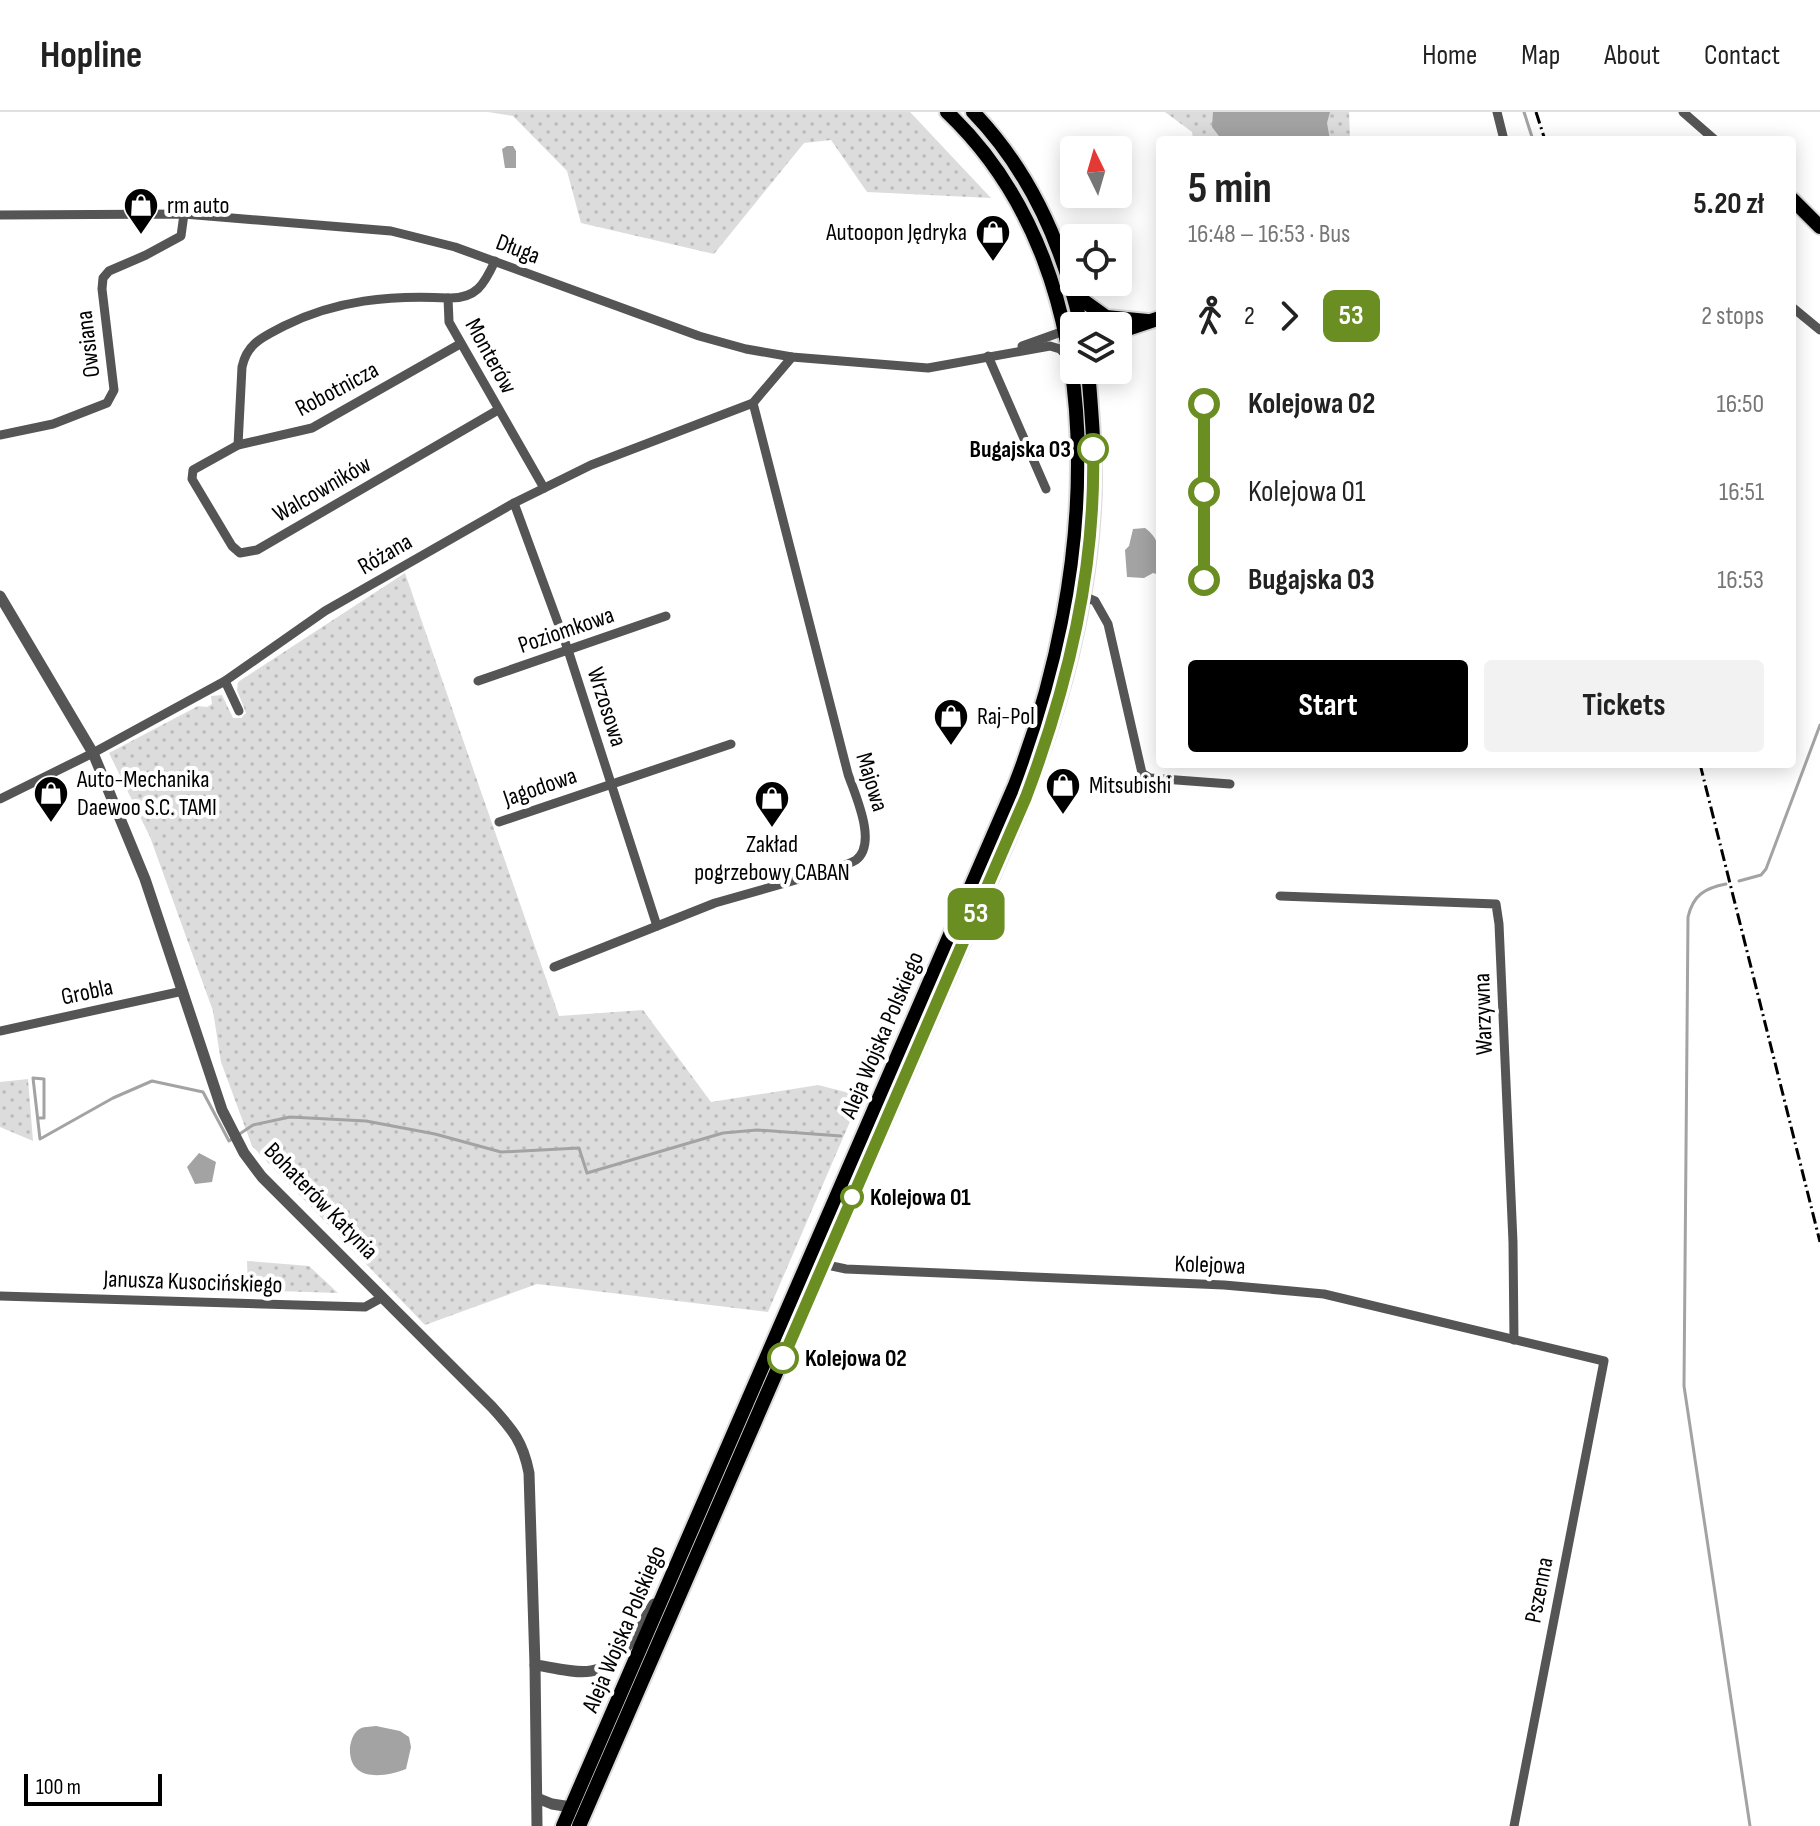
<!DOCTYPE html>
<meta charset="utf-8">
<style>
:root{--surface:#fff;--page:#f2f2f2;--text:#222;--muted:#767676;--line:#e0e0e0;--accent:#000}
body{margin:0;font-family:"Sofia Sans Condensed",sans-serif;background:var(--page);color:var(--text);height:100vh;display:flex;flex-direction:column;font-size:30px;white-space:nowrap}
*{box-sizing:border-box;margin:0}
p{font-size:26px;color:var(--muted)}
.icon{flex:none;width:44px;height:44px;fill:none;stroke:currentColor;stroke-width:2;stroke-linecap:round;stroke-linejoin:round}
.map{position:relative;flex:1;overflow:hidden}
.details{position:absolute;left:1156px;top:24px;width:640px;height:632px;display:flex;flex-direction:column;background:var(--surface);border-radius:8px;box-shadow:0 4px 20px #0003}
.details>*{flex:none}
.badge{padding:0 16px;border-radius:12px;font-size:28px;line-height:52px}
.needle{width:52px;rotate:355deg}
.buttons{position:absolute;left:1060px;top:24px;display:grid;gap:16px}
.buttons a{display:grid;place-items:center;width:72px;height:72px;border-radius:8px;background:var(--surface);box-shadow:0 4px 20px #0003;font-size:40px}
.scale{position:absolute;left:24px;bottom:20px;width:138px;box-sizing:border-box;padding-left:8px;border:4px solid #000;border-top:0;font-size:22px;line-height:28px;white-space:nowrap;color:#000;-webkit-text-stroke:6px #fff;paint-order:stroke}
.map>.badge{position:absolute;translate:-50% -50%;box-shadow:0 0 0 4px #fff}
.legs{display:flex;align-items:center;gap:12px;height:88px;padding:0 32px;font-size:26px}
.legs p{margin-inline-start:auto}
.overview{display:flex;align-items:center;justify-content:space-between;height:136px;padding:0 32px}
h1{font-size:44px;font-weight:700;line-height:60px}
.action{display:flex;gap:16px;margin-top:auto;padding:16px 32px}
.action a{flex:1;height:92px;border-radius:8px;background:var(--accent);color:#fff;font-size:32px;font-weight:700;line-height:92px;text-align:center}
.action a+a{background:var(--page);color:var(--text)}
ul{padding:0 32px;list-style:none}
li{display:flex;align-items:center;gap:28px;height:88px;font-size:30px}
li i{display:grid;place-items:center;width:12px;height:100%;margin:0 10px;background:currentColor}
li i::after{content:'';width:20px;height:20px;margin:-10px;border:6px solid;border-radius:50%;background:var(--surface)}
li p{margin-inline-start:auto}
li:first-child i{background:linear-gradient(#0000 50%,currentColor 0)}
li:last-child i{background:linear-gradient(currentColor 50%,#0000 0)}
header{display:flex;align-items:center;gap:48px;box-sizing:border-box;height:112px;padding:0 40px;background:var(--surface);border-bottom:2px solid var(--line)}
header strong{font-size:38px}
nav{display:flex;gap:44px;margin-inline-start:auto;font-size:28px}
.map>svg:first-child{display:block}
</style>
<header>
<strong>Hopline</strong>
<nav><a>Home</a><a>Map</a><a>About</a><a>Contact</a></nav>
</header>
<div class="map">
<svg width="1820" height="1714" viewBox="0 0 1820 1714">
<defs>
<pattern id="grass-dots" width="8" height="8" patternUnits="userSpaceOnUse" patternTransform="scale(2)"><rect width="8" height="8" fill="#dcdcdc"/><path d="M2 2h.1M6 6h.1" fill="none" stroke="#bbb" stroke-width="1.8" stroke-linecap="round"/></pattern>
</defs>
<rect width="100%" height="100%" fill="#fff"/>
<g fill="url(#grass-dots)">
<polygon points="488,0 910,0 991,86 867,80 831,28 804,31 714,142 581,111 567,59 513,4"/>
<polygon points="1165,0 1349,0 1350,28 1193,28 1192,20"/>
<path d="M1075 258H1081C1086 327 1088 386 1081 454H1077L1080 419Z"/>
<polygon points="405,461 559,904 643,898 711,990 818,973 861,984 768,1200 537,1172 425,1213 252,1034 221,950 213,899 150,725 109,641 198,594 207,595 212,592 211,584 222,583 233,606 241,606 246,601 237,578 238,570"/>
<polygon points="28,967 33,1029 0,1015 0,970"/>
<polygon points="247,1149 309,1154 338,1181 248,1178"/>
</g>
<g fill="#a3a3a3">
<polygon points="1213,0 1330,0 1327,11 1330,28 1222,28 1212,15"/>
<polygon points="507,34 513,34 516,39 516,56 505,56 502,37"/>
<path d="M1145 416C1162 428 1160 444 1160 463L1153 461 1144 466 1127 465 1125 438 1129 434 1133 417Z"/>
<polygon points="199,1041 216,1050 212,1070 195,1072 187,1055"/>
<path d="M376 1614 400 1619 409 1625 411 1635 406 1657C383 1666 348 1670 350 1635 351 1629 353 1622 358 1618 363 1614 370 1615 376 1614Z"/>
</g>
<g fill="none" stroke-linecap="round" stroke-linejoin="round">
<g stroke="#a3a3a3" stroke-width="3">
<polyline points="1524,0 1533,28"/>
<polyline points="1739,769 1761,763 1766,757 1820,613"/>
<path d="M1726 772C1705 776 1693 783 1688 805L1684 1274 1750 1714"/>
<polyline points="38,1006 44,1006 44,967 33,966 40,1027 113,986 152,969 203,980 229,1029 253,1013 290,1005 366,1009 435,1022 501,1040 579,1036 587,1061 723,1021 757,1018 841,1024"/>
</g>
<g stroke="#dbdbdb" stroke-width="18">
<g id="primary">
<path d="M973 0C1031 60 1063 133 1081 214"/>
<polyline points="1792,87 1820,115"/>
<polyline points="1074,182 1106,205 1147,209"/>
<polyline points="1118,220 1160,206"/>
<path d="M563 1714 1015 673C1096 466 1123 167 947 0"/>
<path d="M579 1714 1010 723C1054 619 1086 512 1093 399 1096 352 1092 305 1088 258"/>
</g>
</g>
<g stroke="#555" stroke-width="9">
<polyline points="1497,0 1504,28"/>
<polyline points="1683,0 1715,28"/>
<polyline points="0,103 184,102 391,119 455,135 699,224 746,237 792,245 928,256 1050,234 1060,237 1068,245"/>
<path d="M495 149C484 173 476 187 448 186L449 210 544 376"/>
<polyline points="1792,195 1820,218"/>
<polyline points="460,232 312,316 238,333 193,358 192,367 232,434 240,441 257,438 498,298"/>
<polyline points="1022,234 1064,219"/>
<polyline points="988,244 1046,377"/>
<polyline points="0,323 53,312 107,291 114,278 102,177 103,166 109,159 146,143 181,124 184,102"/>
<path d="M238 333 242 255C247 231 263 225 284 214 336 188 390 183 448 186"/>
<polyline points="514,391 568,538 657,814"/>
<polyline points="1083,484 1095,489 1108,512 1142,661 1150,666 1230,672"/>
<polyline points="225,569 239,599"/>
<polyline points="478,569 666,504"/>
<polyline points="0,687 93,641 225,569 325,499 514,391 591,353 753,291 792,245"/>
<polyline points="499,710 731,632"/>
<polyline points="1280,784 1496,792 1499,812 1513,1130 1514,1228"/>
<path d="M554 855 715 791 838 756C844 753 851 751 856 748 878 731 855 683 848 662L753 291"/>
<polyline points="0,919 183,879"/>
<polyline points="822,1152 846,1157 1224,1173 1324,1182 1604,1249 1514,1714"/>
<polyline points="0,1184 365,1195 383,1185"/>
</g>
<g stroke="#555" stroke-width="11">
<path d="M0 484 93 641 145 767 222 998 244 1041 262 1065 492 1295C513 1318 523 1330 529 1361L535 1553 537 1714"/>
<path d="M535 1553C553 1555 574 1562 591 1559 621 1555 640 1514 654 1492"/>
<polyline points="537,1686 552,1692 571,1695"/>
</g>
<use href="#primary" stroke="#000" stroke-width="14"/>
<g stroke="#000" stroke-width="3" stroke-dasharray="12 4 2 4" stroke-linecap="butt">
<polyline points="1536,0 1545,28"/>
<polyline points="1700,652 1820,1130"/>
</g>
</g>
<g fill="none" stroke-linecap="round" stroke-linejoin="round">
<g stroke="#fff" stroke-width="18">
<path id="line-1" d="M783 1246 1026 685C1068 573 1096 458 1093 337"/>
</g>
<use href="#line-1" stroke="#6b8e23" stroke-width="12"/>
</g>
<defs>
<g id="shop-pin" transform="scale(1.8)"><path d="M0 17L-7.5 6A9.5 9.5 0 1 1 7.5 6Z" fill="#000" stroke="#fff"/><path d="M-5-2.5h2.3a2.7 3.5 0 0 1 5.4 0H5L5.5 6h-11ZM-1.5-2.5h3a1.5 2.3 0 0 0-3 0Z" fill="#fff"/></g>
</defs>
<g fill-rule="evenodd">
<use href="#shop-pin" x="141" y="93"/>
<use href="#shop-pin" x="993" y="120"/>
<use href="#shop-pin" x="951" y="604"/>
<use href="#shop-pin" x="1063" y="673"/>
<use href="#shop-pin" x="51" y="681"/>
<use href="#shop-pin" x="772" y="686"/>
</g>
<g fill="#fff" stroke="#6b8e23" stroke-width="4">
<circle cx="1093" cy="337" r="14"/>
<circle cx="852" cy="1085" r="10"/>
<circle cx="783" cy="1246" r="14"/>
</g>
<g text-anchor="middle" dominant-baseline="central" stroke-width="8" stroke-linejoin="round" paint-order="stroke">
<g font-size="24" fill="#000" stroke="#fff" text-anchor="start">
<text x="167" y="93">rm auto</text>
<text x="967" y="120" text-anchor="end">Autoopon Jędryka</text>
<text x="977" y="604">Raj-Pol</text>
<text x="77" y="667">Auto-Mechanika<tspan x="77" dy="28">Daewoo S.C. TAMI</tspan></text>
<text x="1089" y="673">Mitsubishi</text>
<text x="772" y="732" text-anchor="middle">Zakład<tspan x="772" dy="28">pogrzebowy CABAN</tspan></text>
</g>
<g font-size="24" fill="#000" stroke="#fff">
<text transform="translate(518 137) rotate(21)">Długa</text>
<text transform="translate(88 232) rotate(-97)">Owsiana</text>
<text transform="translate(491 244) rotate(61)">Monterów</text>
<text transform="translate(337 277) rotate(-28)">Robotnicza</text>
<text transform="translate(322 377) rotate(-30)">Walcowników</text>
<text transform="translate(385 442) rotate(-30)">Różana</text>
<text transform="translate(566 518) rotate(-19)">Poziomkowa</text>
<text transform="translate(607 595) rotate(72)">Wrzosowa</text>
<text transform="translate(872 670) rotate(73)">Majowa</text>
<text transform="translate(540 675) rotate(-19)">Jagodowa</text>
<text transform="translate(87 880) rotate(-12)">Grobla</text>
<text transform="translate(1483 902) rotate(-92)">Warzywna</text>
<text transform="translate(882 923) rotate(-67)">Aleja Wojska Polskiego</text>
<text transform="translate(321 1089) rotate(46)">Bohaterów Katynia</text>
<text transform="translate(1210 1153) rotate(2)">Kolejowa</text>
<text transform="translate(193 1170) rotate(2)">Janusza Kusocińskiego</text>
<text transform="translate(1539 1478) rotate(-79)">Pszenna</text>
<text transform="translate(624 1517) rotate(-67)">Aleja Wojska Polskiego</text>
</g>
<g font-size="24" font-weight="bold" fill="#000" stroke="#fff" text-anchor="start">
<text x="1071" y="337" text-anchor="end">Bugajska 03</text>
<text x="870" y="1085">Kolejowa 01</text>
<text x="805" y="1246">Kolejowa 02</text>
</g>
</g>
</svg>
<div class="buttons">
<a><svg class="needle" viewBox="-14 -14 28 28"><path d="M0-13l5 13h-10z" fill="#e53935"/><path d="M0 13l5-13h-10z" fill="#767676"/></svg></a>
<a><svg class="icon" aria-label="locate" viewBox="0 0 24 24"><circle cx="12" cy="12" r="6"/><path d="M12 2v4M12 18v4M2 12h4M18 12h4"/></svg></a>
<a><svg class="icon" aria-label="layers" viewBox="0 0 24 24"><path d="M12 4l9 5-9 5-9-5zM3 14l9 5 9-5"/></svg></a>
</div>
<div class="scale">100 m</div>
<b class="badge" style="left:976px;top:802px;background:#6b8e23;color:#fff">53</b>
<section class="details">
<div class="overview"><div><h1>5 min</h1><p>16:48 – 16:53 · Bus</p></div><b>5.20 zł</b></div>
<div class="legs"><svg class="icon" aria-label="walk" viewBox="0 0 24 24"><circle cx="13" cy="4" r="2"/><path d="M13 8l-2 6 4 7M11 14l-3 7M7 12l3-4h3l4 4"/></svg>2<svg class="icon" aria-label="forward" viewBox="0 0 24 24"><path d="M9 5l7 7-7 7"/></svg><b class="badge" style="background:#6b8e23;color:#fff">53</b><p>2 stops</p></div>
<ul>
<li><i style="color:#6b8e23"></i><b>Kolejowa 02</b><p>16:50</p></li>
<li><i style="color:#6b8e23"></i><span>Kolejowa 01</span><p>16:51</p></li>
<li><i style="color:#6b8e23"></i><b>Bugajska 03</b><p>16:53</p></li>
</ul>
<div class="action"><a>Start</a><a>Tickets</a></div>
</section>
</div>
